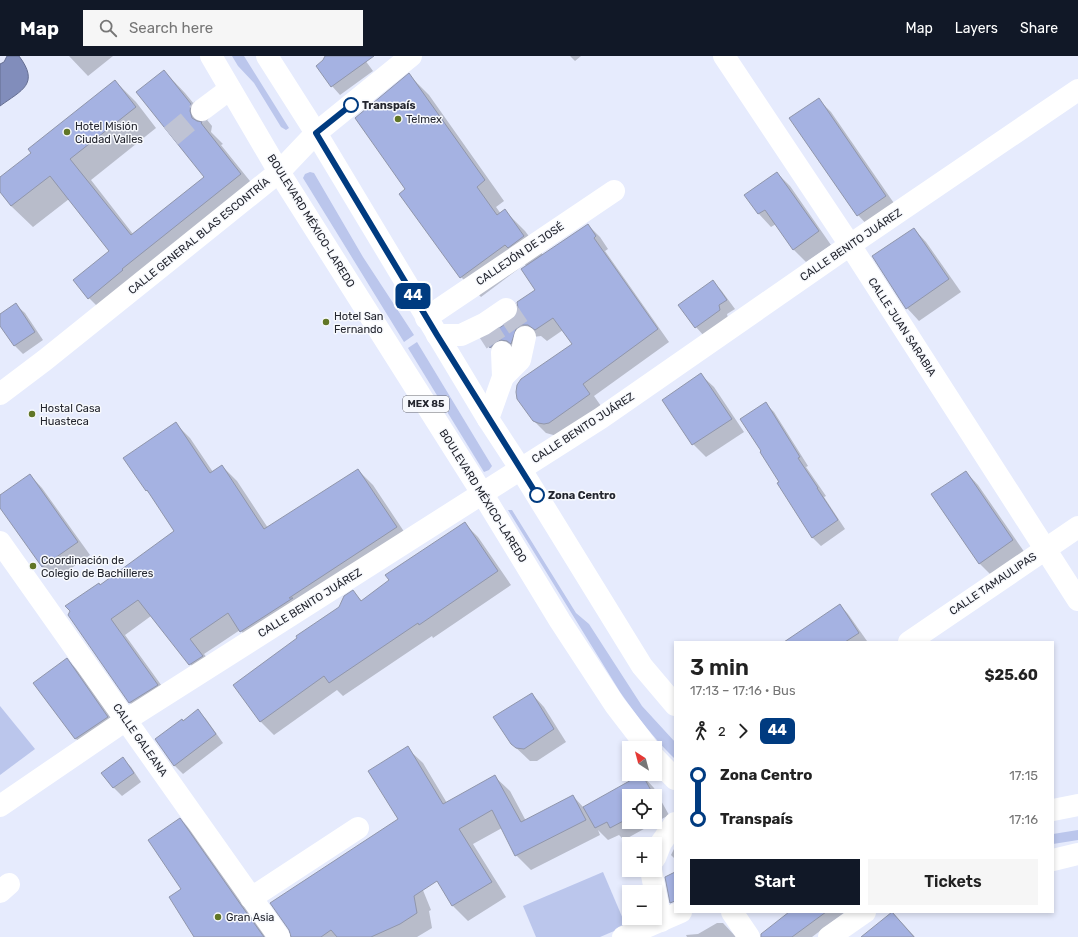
<!DOCTYPE html>
<meta charset="utf-8">
<style>
:root{--surface:#fff;--page:#f6f6f6;--text:#222;--muted:#767676;--accent:#111827}
body{margin:0;font-family:Rubik,sans-serif;background:var(--page);color:var(--text);height:100vh;display:flex;flex-direction:column;font-size:15px;white-space:nowrap}
*{box-sizing:border-box;margin:0}
p{font-size:13px;color:var(--muted)}
.icon{flex:none;width:22px;height:22px;fill:none;stroke:currentColor;stroke-width:2;stroke-linecap:round;stroke-linejoin:round}
.map{position:relative;flex:1;overflow:hidden}
.side{position:absolute;left:674px;top:585px;width:380px;height:272px;display:flex;flex-direction:column;background:var(--surface);border-radius:0px;box-shadow:0 2px 6px #0003}
.side>*{flex:none}
.badge{padding:0 8px;border-radius:6px;font-size:14px;line-height:26px}
.needle{width:26px;rotate:324deg}
.fabs{position:absolute;left:622px;top:685px;display:grid;gap:8px}
.fabs a{display:grid;place-items:center;width:40px;height:40px;border-radius:0px;background:var(--surface);box-shadow:0 2px 6px #0003;font-size:20px}
.map>.badge{position:absolute;translate:-50% -50%;box-shadow:0 0 0 2px #fff}
.legs{display:flex;align-items:center;gap:6px;height:44px;padding:0 16px;font-size:13px}
.legs p{margin-inline-start:auto}
.summary{display:flex;align-items:center;justify-content:space-between;height:68px;padding:0 16px}
h1{font-size:22px;font-weight:600;line-height:30px}
.button{display:flex;gap:8px;margin-top:auto;padding:8px 16px}
.button a{flex:1;height:46px;border-radius:0px;background:var(--accent);color:#fff;font-size:16px;font-weight:600;line-height:46px;text-align:center}
.button a+a{background:var(--page);color:var(--text)}
ul{padding:0 16px;list-style:none}
li{display:flex;align-items:center;gap:14px;height:44px;font-size:15px}
li i{display:grid;place-items:center;width:6px;height:100%;margin:0 5px;background:currentColor}
li i::after{content:'';width:10px;height:10px;margin:-5px;border:3px solid;border-radius:50%;background:var(--surface)}
li p{margin-inline-start:auto}
li:first-child i{background:linear-gradient(#0000 50%,currentColor 0)}
li:last-child i{background:linear-gradient(currentColor 50%,#0000 0)}
header{display:flex;align-items:center;gap:24px;box-sizing:border-box;height:56px;padding:0 20px;background:var(--accent);color:#fff}
header strong{font-size:19px}
nav{display:flex;gap:22px;margin-inline-start:auto;font-size:14px}
.search{width:280px;height:36px;background:var(--page);display:flex;align-items:center;gap:10px;box-sizing:border-box;padding:0 14px;border-radius:0px;color:var(--muted);font-size:15px}
.map>svg:first-child{display:block}
</style>
<header>
<strong>Map</strong>
<div class="search"><svg class="icon" aria-label="search" viewBox="0 0 24 24"><circle cx="10" cy="10" r="6"/><path d="M15 15l6 6"/></svg>Search here</div>
<nav><a>Map</a><a>Layers</a><a>Share</a></nav>
</header>
<div class="map">
<svg width="1078" height="881" viewBox="0 0 1078 881">
<rect width="100%" height="100%" fill="#e6ebfd"/>
<g fill="#bbc6ec">
<polygon points="232,0 244,0 289,72 286,74 281,71 254,27 238,10"/>
<polygon points="310,116 314,117 363,201 414,279 404,286 303,122 305,118"/>
<polygon points="417,286 492,410 489,414 484,416 408,292"/>
<path d="M508 454H512L576 557 589 568 642 650 675 686V703C654 683 637 660 620 636Z"/>
<polygon points="0,650 35,693 0,719"/>
<polygon points="1078,774 1078,784 1053,788 1053,778"/>
<polygon points="603,816 626,870 600,881 536,881 523,850"/>
</g>
<path fill="#818dbb" stroke="#656e91" d="M7 0H19C40 28 22 34 0 50V8L4 6Z"/>
<g fill="#0003" fill-rule="evenodd">
<polygon points="69,0 113,0 88,20"/>
<polygon points="326,0 362,0 373,15 340,39 332,30 317,10 324,5"/>
<polygon points="570,0 581,0 575,5"/>
<polygon points="164,15 185,37 212,70 211,76 223,88 221,89 262,140 110,263 89,242 111,196 69,143 33,171 11,150 0,135 0,122 33,97 115,25 136,46 156,72 91,124 133,178 205,121"/>
<polygon points="409,19 429,39 504,145 496,151 501,158 505,155 525,175 543,199 588,169 600,181 608,193 605,195 669,286 594,340 601,350 557,380 546,377 533,364 574,289 563,274 547,285 541,280 533,281 503,303 491,292 485,282 514,264 537,234 525,208 481,241 461,221 406,134"/>
<polygon points="818,43 831,56 898,153 870,172 858,159"/>
<polygon points="777,117 790,130 831,189 806,206 793,193 776,168 771,171 759,158 746,139"/>
<polygon points="914,173 926,186 961,236 919,265 907,252"/>
<polygon points="712,226 721,234 735,253 727,258 728,262 704,280 696,271"/>
<polygon points="16,249 25,257 43,284 23,298 14,289 0,268 0,259"/>
<polygon points="701,319 714,331 744,376 706,401 693,388 663,344"/>
<polygon points="766,348 774,356 808,410 806,411 826,440 824,441 845,473 821,490 812,481"/>
<polygon points="176,368 190,382 213,416 222,410 237,425 268,472 358,414 373,429 411,486 256,590 240,574 204,598 217,615 204,623 190,608 151,560 125,579 172,644 145,661 130,647 69,559 101,530 175,476 151,439 146,434"/>
<polygon points="966,416 978,429 1025,497 992,520 979,507"/>
<polygon points="30,419 42,432 90,499 56,523 43,511 0,450 0,440"/>
<polygon points="465,468 478,481 511,529 433,582 432,580 343,640 337,634 274,679 261,666 234,629 340,552 353,536 362,545"/>
<polygon points="840,549 848,558 867,585 784,586"/>
<polygon points="67,603 79,616 120,674 89,695 76,683 35,627"/>
<polygon points="532,638 544,651 566,686 537,705 530,705 511,687"/>
<polygon points="198,655 206,663 223,687 183,718 175,710 156,684"/>
<path d="M407 692 423 707 447 747 494 720 510 735 526 765 573 740 584 752 642 719 654 732 669 759 624 784 619 779 608 784 598 774 600 779 531 814 516 799 502 772 473 788 506 841 468 865 453 850 370 715ZM629 740H655V766H629Z"/>
<polygon points="123,703 131,711 141,726 122,740 113,731"/>
<polygon points="180,763 195,778 267,881 195,881 182,833"/>
<polygon points="403,785 431,854 429,855 432,872 417,881 292,881"/>
<polygon points="675,791 675,803 671,799"/>
<polygon points="792,856 845,856 812,881 762,881"/>
<polygon points="893,857 915,881 868,881 866,878"/>
<polygon points="717,867 723,867 736,881 687,881 686,879 698,878"/>
</g>
<g fill="#a5b2e2" stroke="#9096ab">
<polygon points="325,0 374,0 331,31 316,10 323,4"/>
<polygon points="164,14 191,48 190,55 192,62 197,65 202,66 201,67 241,118 122,213 123,214 88,243 73,224 109,195 50,120 11,150 0,136 0,121 31,97 28,93 115,24 136,51 70,103 131,179 204,121 136,36"/>
<polygon points="409,17 485,124 477,131 497,159 505,153 524,180 508,192 505,189 460,222 399,138 405,133 355,62"/>
<polygon points="819,42 886,140 857,160 789,62"/>
<polygon points="777,116 819,175 793,194 765,154 758,158 744,139"/>
<polygon points="588,168 596,180 594,182 658,273 583,328 590,338 549,367 544,368 538,367 533,365 517,343 516,336 517,329 521,323 572,288 553,262 535,274 528,269 521,269 516,273 511,288 507,285 501,284 495,286 490,292 484,282 513,263 517,258 518,252 517,246 535,234 521,213"/>
<polygon points="914,172 949,223 906,253 872,200"/>
<polygon points="713,224 727,244 719,249 720,254 695,272 678,249"/>
<polygon points="16,247 35,276 14,290 0,270 0,258"/>
<polygon points="701,317 732,363 692,389 662,344"/>
<polygon points="766,346 800,401 798,402 818,432 817,432 838,464 812,482 777,427 779,426 760,396 761,395 740,363"/>
<polygon points="176,366 210,417 222,409 264,473 358,413 397,471 289,542 293,542 240,576 228,557 190,583 203,600 189,609 138,544 111,563 158,629 129,647 68,559 70,555 65,550 99,527 100,529 174,475 147,434 146,435 123,402"/>
<polygon points="966,415 1013,484 979,508 931,438"/>
<polygon points="30,418 78,486 42,511 0,452 0,439"/>
<polygon points="465,466 498,515 419,569 418,567 329,627 324,620 260,666 233,629 297,582 296,580 339,551 344,540 353,534 361,545 389,524 385,519"/>
<polygon points="840,548 859,577 845,586 784,586"/>
<polygon points="67,602 108,661 75,683 33,627"/>
<polygon points="532,637 554,673 524,693 516,692 511,688 493,661"/>
<polygon points="198,653 216,678 174,710 155,683 182,663 183,665"/>
<polygon points="408,690 443,748 495,719 521,766 573,739 586,764 515,800 492,754 459,773 492,826 452,850 437,825 414,840 417,857 400,868 371,881 337,881 331,874 321,881 291,881 289,874 270,847 398,763 368,715"/>
<polygon points="123,701 134,717 113,732 101,717"/>
<polygon points="642,718 654,740 629,740 629,762 610,772 607,766 595,772 583,751"/>
<polygon points="180,762 241,849 264,881 194,881 169,841 181,833 148,784"/>
<polygon points="675,816 675,845 670,847 665,821"/>
<polygon points="789,856 826,856 792,881 761,881 761,878"/>
<polygon points="892,856 914,881 861,881"/>
</g>
<g fill="none" stroke-linecap="round" stroke-linejoin="round">
<g stroke="#bfc3d4" stroke-width="22" stroke-dasharray="22 11" stroke-linecap="butt">
<polyline points="171,80 202,54"/>
<polyline points="506,253 525,281"/>
<polyline points="484,268 502,296"/>
</g>
<g stroke="#fff" stroke-width="22">
<polyline points="724,0 850,189 1078,544"/>
<polyline points="202,54 230,33"/>
<polyline points="426,262 614,135"/>
<polyline points="437,279 461,279 484,268 506,253"/>
<polyline points="503,321 520,304 525,281"/>
<polyline points="0,338 45,304 279,116 316,77 411,0"/>
<polyline points="488,363 503,321 502,296"/>
<polyline points="0,486 279,881"/>
<polyline points="909,586 1078,471"/>
<polyline points="0,750 126,664 601,362 850,189 1078,34"/>
<polyline points="655,802 661,787 675,767"/>
<polyline points="651,814 661,865"/>
<polyline points="0,836 9,828"/>
<polyline points="251,842 358,772"/>
<polyline points="732,856 749,881"/>
<polyline points="623,881 681,856"/>
<polyline points="829,881 865,856"/>
</g>
<g stroke="#fff" stroke-width="22">
<polyline points="211,0 279,116 482,437 560,565 615,649 648,692"/>
<polyline points="267,0 316,77 488,363 520,412 642,610 675,649"/>
<polyline points="655,702 675,723"/>
<polyline points="1053,754 1078,749"/>
<polyline points="1053,804 1078,798"/>
</g>
</g>
<g fill="none" stroke-linecap="round" stroke-linejoin="round">
<g stroke="#fff" stroke-width="9">
<polyline id="line-1" points="351,49 316,77 437,279 537,439"/>
</g>
<use href="#line-1" stroke="#003b80" stroke-width="6"/>
</g>
<g fill="#fff" stroke="#003b80" stroke-width="2">
<circle cx="351" cy="49" r="7"/>
<circle cx="537" cy="439" r="7"/>
</g>
<g fill="#617627" stroke="#f7f9fd" stroke-width="1.5">
<circle cx="398" cy="63" r="4"/>
<circle cx="67" cy="76" r="4"/>
<circle cx="326" cy="266" r="4"/>
<circle cx="32" cy="358" r="4"/>
<circle cx="33" cy="510" r="4"/>
<circle cx="218" cy="861" r="4"/>
</g>
<g text-anchor="middle" dominant-baseline="central" stroke-width="3" stroke-linejoin="round" paint-order="stroke">
<rect fill="#f7f9fd" stroke="#63656c" stroke-width="1" x="403" y="340" width="46" height="16" rx="3"/>
<g font-size="10" font-weight="bold" fill="#23252e">
<text x="426" y="348">MEX 85</text>
</g>
<g font-size="11" font-weight="bold" fill="#23252e" stroke="#f7f9fd" text-anchor="start">
<text x="362" y="49">Transpaís</text>
<text x="548" y="439">Zona Centro</text>
</g>
<g font-size="11" fill="#23252e" stroke="#f7f9fd" text-anchor="start">
<text x="406" y="63">Telmex</text>
<text x="75" y="70">Hotel Misión<tspan x="75" dy="13">Ciudad Valles</tspan></text>
<text x="334" y="260">Hotel San<tspan x="334" dy="13">Fernando</tspan></text>
<text x="40" y="352">Hostal Casa<tspan x="40" dy="13">Huasteca</tspan></text>
<text x="41" y="504">Coordinación de<tspan x="41" dy="13">Colegio de Bachilleres</tspan></text>
<text x="226" y="861">Gran Asia</text>
</g>
<g font-size="11" fill="#23252e" stroke="#f7f9fd">
<text transform="translate(311 165) rotate(58)">BOULEVARD MÉXICO-LAREDO</text>
<text transform="translate(199 180) rotate(-39)">CALLE GENERAL BLAS ESCONTRÍA</text>
<text transform="translate(851 189) rotate(-34)">CALLE BENITO JUÁREZ</text>
<text transform="translate(520 198) rotate(-34)">CALLEJÓN DE JOSÉ</text>
<text transform="translate(902 271) rotate(57)">CALLE JUAN SARABIA</text>
<text transform="translate(583 372) rotate(-33)">CALLE BENITO JUÁREZ</text>
<text transform="translate(483 440) rotate(58)">BOULEVARD MÉXICO-LAREDO</text>
<text transform="translate(993 528) rotate(-34)">CALLE TAMAULIPAS</text>
<text transform="translate(310 547) rotate(-32)">CALLE BENITO JUÁREZ</text>
<text transform="translate(140 684) rotate(55)">CALLE GALEANA</text>
</g>
</g>
</svg>
<div class="fabs">
<a><svg class="needle" viewBox="-14 -14 28 28"><path d="M0-13l5 13h-10z" fill="#e53935"/><path d="M0 13l5-13h-10z" fill="#767676"/></svg></a>
<a><svg class="icon" aria-label="locate" viewBox="0 0 24 24"><circle cx="12" cy="12" r="6"/><path d="M12 2v4M12 18v4M2 12h4M18 12h4"/></svg></a>
<a>+</a>
<a>−</a>
</div>
<b class="badge" style="left:413px;top:240px;background:#003b80;color:#fff">44</b>
<section class="side">
<div class="summary"><div><h1>3 min</h1><p>17:13 – 17:16 · Bus</p></div><b>$25.60</b></div>
<div class="legs"><svg class="icon" aria-label="walk" viewBox="0 0 24 24"><circle cx="13" cy="4" r="2"/><path d="M13 8l-2 6 4 7M11 14l-3 7M7 12l3-4h3l4 4"/></svg>2<svg class="icon" aria-label="forward" viewBox="0 0 24 24"><path d="M9 5l7 7-7 7"/></svg><b class="badge" style="background:#003b80;color:#fff">44</b></div>
<ul>
<li><i style="color:#003b80"></i><b>Zona Centro</b><p>17:15</p></li>
<li><i style="color:#003b80"></i><b>Transpaís</b><p>17:16</p></li>
</ul>
<div class="button"><a>Start</a><a>Tickets</a></div>
</section>
</div>
